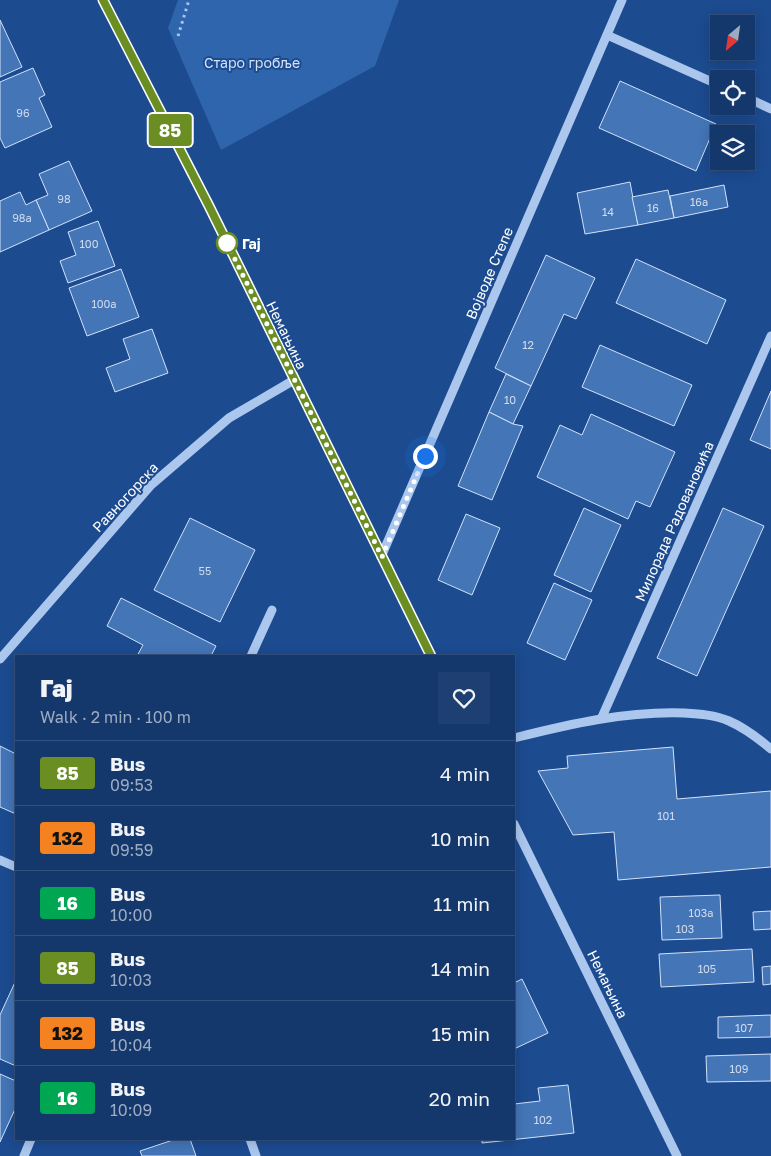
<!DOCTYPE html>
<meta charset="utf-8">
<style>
:root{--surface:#15386c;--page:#1e3f72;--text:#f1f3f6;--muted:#9dacc2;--line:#34527f}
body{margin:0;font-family:"Golos Text",sans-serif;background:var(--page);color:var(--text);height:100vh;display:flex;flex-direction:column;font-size:19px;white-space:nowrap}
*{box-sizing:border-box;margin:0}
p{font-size:16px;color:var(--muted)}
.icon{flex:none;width:28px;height:28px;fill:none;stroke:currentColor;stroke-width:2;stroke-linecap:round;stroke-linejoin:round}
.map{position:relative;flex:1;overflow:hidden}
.panel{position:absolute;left:15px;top:655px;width:500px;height:485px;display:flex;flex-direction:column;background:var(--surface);border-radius:0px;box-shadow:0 2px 12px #0003,0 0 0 1px var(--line)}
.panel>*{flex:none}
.badge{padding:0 10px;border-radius:4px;font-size:18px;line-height:32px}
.needle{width:32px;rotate:209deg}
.controls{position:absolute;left:710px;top:15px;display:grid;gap:10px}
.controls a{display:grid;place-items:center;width:45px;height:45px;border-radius:0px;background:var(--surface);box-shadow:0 2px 12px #0003,0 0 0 1px var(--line);font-size:25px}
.you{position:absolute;width:25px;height:25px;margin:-12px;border:4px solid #fff;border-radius:50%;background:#1a73e8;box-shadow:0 0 0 8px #1a73e833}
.map>.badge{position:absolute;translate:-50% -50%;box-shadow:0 0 0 2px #fff}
.round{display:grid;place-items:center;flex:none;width:52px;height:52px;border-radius:0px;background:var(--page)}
.headline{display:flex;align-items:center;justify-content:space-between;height:85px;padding:0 25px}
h1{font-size:24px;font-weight:800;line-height:38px}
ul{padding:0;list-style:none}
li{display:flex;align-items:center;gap:15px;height:65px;padding:0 25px;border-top:1px solid var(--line)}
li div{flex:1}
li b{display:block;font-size:19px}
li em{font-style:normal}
li .badge{min-width:55px;font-weight:700;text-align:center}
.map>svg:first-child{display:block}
</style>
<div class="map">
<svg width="771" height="1156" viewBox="0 0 771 1156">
<rect width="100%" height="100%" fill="#1c4b90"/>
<polygon fill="#2f65ad" points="178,0 399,0 375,66 221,150 168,28"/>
<g fill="#4475b7" stroke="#d1e2fa">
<polygon points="0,20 22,67 0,77"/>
<polygon points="33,68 45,95 39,98 52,127 5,148 0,138 0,82"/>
<polygon points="620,81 716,124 696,171 599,128"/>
<polygon points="69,161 92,211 49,230 36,200 48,195 39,174"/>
<polygon points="630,182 638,225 585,234 577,193"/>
<polygon points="724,185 728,207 674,218 670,196"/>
<polygon points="668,190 674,218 638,225 632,197"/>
<polygon points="20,192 26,205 36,200 49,230 0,252 0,201"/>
<polygon points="98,221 115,266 68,283 60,261 76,255 68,232"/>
<polygon points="546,255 595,278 576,319 564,314 531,386 495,368"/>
<polygon points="636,259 726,300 707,344 616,303"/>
<polygon points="121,269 139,317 87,336 69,288"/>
<polygon points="152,329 168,373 115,392 106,368 130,359 123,339"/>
<polygon points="600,345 692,385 674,426 582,387"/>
<polygon points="506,374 531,386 513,424 489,412"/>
<polygon points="771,391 771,449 750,440"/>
<polygon points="489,412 513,424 523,426 492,500 458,486"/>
<polygon points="591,414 675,452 650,507 636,501 628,519 537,477 560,425 582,435"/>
<polygon points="584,508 621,525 591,592 554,575"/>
<polygon points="723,508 764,526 697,676 657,658"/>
<polygon points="466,514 500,528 472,595 438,580"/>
<polygon points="190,518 255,550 220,622 154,590"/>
<polygon points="554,583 592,600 565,660 527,643"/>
<polygon points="121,598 216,646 211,656 137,656 143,645 107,626"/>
<polygon points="0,746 16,754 16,814 0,807"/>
<polygon points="673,747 677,799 771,791 771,867 618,880 614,832 573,835 538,771 568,768 567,756"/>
<polygon points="720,895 722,938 662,940 660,897"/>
<polygon points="771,911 771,929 754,930 753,912"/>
<polygon points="752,949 754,982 661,987 659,954"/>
<polygon points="771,966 771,984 763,985 762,967"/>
<polygon points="522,979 548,1033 514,1049 514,983"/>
<polygon points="16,980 16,1066 0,1059 0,1015"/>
<polygon points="771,1015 771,1037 718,1038 718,1017"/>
<polygon points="771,1054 771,1081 707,1082 706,1056"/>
<polygon points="0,1074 16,1081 16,1107 0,1142"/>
<polygon points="568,1085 574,1133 482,1143 482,1139 514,1139 514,1104 540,1101 538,1088"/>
<polygon points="176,1139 190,1139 196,1156 142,1156 140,1151"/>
</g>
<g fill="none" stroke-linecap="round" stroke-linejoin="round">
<polyline stroke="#abc7ee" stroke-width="3" stroke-dasharray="2.5 4" stroke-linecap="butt" points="178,36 189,0"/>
<g stroke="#abc7ee" stroke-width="9">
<polyline points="103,0 209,206 431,656"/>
<polyline points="607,35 719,85"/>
<polyline points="746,97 771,109"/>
<polyline points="381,557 622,0"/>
<polyline points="251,656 272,610"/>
<polyline points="0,659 151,485 229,418 294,380"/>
<polyline points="602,717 771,336"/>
<path d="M514 738C570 724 626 711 684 713 700 714 715 715 729 721 745 728 758 738 771 749"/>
<polyline points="514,824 677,1156"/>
<polyline points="0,860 16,867"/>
<polyline points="250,1139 256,1156"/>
<polyline points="24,1156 31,1139"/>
</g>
</g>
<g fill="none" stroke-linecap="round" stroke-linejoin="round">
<g stroke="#fff" stroke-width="11">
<polyline id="line" points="103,0 209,206 431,656"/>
</g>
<use href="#line" stroke="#6b8e23" stroke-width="8"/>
<polyline stroke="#fff" stroke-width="5" stroke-dasharray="0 9" points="227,243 382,557 425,456"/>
</g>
<circle fill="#fff" stroke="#6b8e23" stroke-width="2.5" cx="227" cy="243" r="10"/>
<g text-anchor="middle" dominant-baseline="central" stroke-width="4" stroke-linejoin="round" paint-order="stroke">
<g font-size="11" fill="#d0dced">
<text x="23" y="112">96</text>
<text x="64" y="198">98</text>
<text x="699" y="201">16a</text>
<text x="653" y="207">16</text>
<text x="608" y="211">14</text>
<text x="22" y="217">98a</text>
<text x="89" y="243">100</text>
<text x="104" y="303">100a</text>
<text x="528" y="344">12</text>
<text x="510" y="399">10</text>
<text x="205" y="570">55</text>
<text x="666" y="815">101</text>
<text x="701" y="912">103a</text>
<text x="685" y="928">103</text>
<text x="707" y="968">105</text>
<text x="744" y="1027">107</text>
<text x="739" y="1068">109</text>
<text x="543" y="1119">102</text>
</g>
<g font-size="14" fill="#d1e2fa" stroke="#1c4b90">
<text x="252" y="62">Старо гробље</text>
</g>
<g font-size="14" font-weight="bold" fill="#fff" stroke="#1c4b90" text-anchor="start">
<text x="242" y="243">Гај</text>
</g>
<g font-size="14" fill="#fff" stroke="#1c4b90">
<text transform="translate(489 273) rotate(-67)">Војводе Степе</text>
<text transform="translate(287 335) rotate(64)">Немањина</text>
<text transform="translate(125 497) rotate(-47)">Равногорска</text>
<text transform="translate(674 521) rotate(-66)">Милорада Радовановића</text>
<text transform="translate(608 984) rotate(64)">Немањина</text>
</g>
</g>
</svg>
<div class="controls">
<a><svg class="needle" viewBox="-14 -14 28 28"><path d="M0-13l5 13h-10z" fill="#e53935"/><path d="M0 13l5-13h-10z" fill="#9dacc2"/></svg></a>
<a><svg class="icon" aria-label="locate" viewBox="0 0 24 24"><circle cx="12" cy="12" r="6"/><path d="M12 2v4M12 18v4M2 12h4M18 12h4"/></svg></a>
<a><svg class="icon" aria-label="layers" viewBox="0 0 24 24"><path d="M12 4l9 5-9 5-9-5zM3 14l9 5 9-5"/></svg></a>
</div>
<div class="you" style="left:425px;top:456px"></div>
<b class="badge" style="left:170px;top:130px;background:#6b8e23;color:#fff">85</b>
<section class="panel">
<div class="headline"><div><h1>Гај</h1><p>Walk · 2 min · 100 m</p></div><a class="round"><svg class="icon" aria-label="heart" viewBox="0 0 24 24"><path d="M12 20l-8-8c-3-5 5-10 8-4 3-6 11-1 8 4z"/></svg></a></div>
<ul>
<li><span class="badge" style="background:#6b8e23;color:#fff">85</span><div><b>Bus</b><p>09:53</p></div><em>4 min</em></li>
<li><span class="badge" style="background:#f58220;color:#111">132</span><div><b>Bus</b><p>09:59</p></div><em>10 min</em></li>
<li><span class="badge" style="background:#00a651;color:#fff">16</span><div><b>Bus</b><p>10:00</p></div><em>11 min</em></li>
<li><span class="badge" style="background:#6b8e23;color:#fff">85</span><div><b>Bus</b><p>10:03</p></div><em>14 min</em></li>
<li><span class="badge" style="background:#f58220;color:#111">132</span><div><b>Bus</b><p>10:04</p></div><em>15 min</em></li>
<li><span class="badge" style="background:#00a651;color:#fff">16</span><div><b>Bus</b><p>10:09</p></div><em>20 min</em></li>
</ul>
</section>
</div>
